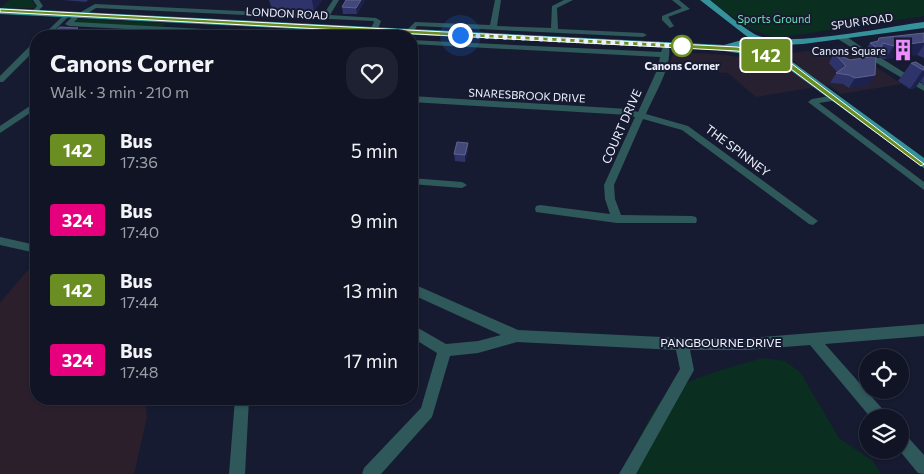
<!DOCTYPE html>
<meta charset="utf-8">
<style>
:root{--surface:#111425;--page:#1e2132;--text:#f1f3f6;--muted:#9c9ea7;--line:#303342}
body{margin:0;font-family:Commissioner,sans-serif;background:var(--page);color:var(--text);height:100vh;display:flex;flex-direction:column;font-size:19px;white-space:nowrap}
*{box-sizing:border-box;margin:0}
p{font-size:16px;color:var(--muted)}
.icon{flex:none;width:28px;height:28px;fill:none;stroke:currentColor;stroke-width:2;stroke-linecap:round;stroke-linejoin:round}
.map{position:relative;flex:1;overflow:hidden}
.side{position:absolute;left:30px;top:30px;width:388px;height:375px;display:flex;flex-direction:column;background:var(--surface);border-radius:20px;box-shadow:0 1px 4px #0004,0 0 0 1px var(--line)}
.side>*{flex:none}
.badge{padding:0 10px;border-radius:4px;font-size:18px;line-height:32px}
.tools{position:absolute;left:859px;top:349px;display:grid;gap:10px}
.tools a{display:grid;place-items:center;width:50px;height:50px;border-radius:50%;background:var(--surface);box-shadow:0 1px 4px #0004,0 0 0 1px var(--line);font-size:25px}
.you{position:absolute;width:25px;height:25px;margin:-12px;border:4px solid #fff;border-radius:50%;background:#1a73e8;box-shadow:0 0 0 8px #1a73e833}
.map>.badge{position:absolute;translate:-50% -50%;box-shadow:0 0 0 2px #fff}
.round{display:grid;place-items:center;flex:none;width:52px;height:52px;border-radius:20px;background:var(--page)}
.overview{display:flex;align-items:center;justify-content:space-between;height:85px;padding:0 20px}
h1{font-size:24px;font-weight:700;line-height:38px}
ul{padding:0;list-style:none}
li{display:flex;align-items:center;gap:15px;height:70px;padding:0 20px}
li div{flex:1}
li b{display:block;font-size:19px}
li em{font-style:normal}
li .badge{min-width:55px;font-weight:700;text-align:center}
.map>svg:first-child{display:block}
</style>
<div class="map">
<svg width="924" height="474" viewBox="0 0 924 474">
<rect width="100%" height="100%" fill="#171b31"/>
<polygon fill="#272030" points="843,46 902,84 841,94 828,85 756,97 728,73 667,69 673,54 677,52 727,55 749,59 768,67 796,63 790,56 791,53"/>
<polygon fill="#2c1f2c" points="29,269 36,269 36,399 145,399 147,417 134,474 0,474 0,303"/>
<g fill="#0a2f20">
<polygon points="10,0 31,0 36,6 34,8 0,8"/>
<polygon points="710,0 924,0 924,16 775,38 746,27"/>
<polygon points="77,19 164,23 166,24 162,27 73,23"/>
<path d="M762 358 785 361 800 372 839 438 873 461 881 474H624C634 451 644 425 658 405 675 379 734 367 762 358Z"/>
</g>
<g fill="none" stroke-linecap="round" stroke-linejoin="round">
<g fill="#2f585b" fill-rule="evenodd">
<polygon points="33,0 39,0 43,6 34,15 31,13 37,6"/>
<polygon points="333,0 339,0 330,15 376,18 381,21 377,32 370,30 374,22 373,21 96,8 82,17 78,18 74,22 300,34 304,36 263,36 69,26 65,24 75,14 79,13 95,4 323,15"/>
<polygon points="495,0 501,0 497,26 551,28 552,6 564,0 573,0 557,8 558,29 643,33 647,35 643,37 417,26 412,34 405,32 415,22 490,25"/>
<polygon points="672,0 679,0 690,9 668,17 674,26 670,28 662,20 662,16 682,8"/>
<polygon points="65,14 70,15 49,36 42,36"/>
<polygon points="838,35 844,35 869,52 862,54 838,39"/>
<path d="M411 40 661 52 663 47H669C672 67 654 95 646 114L688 126 818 221 813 225 809 224 682 130 643 119 614 185 615 199 621 215 692 216 696 217 697 220 696 223H617L536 212 535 209 536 206 540 205 610 214 605 199 604 185 635 117 628 115 411 102V96L628 109 638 112 658 68 660 57 411 44Z"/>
<polygon points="33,43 36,43 36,49 3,82 0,82 0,76"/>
<polygon points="875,58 881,58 924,85 924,91 875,62"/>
<polygon points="835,95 838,96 838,100 819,103 924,182 924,190 808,102 812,99"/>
<polygon points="36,102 36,109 0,133 0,126"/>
<polygon points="411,178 462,182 467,185 462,188 411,184"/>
<polygon points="0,237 36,245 36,253 0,245"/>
<polygon points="411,283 518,330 682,338 748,338 924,324 924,336 825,344 886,413 888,418 871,418 810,345 748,350 690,350 694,370 636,474 619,474 680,369 676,350 517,342 478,353 450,356 432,417 381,474 362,474 364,468 421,408 437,353 411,337 411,324 446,344 478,341 501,335 411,294"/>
<polygon points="235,399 249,399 245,474 229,474"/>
<polygon points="900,431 905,434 924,455 924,474 918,473 899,450"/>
</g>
<path fill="#35929a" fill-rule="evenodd" d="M700 0H710C720 8 749 33 759 36 792 47 886 27 924 22V28L803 44 782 45 784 47 779 50 761 42 739 47 766 52 794 63 924 158V168L786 67 758 56 717 50 0 14V8L724 45 749 38Z"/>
</g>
<g fill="#2e336a">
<polygon points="63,0 88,0 86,2"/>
<polygon points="269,0 322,0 314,11 272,9"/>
<polygon points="365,0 357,14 343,14 342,7"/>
<polygon points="924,33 924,58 917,55 885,59 876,56 869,85 849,88 843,84 830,83 837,72 829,63 834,53 850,60 865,58 862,56 870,43 877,41 879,38"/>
<polygon points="36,45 36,53 32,48"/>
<polygon points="911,63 924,67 924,85 920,81 915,88 910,89 898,81"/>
<polygon points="468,143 468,150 465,162 455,161 454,154"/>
</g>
<g fill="#1c214d">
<polygon points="312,0 322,0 314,11"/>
<polygon points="361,0 365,0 357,14 356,8"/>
<polygon points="78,28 81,33 77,36 67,36"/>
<polygon points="924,42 924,45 917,55 885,59 894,46"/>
<polygon points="881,47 873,60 868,61 877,48"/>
<polygon points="923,70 924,70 924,76 915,88 910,89"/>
<polygon points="875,75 869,85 849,88 855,78"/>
<polygon points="468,143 468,150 465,162 465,155"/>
</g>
<g fill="#43487a" stroke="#5e628e">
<polygon points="346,0 361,0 356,8 342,7"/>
<polygon points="60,27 78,28 67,36 48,36"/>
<polygon points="924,33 924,42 894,46 883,43 881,47 877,48 870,43 878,41 879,38"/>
<polygon points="834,53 850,60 876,56 875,75 855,78 849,75 836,73 846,66"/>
<polygon points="916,62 924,67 924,70 923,70 911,63"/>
<polygon points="457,142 468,143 465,155 454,154"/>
</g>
<polygon fill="#6b8e23" stroke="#fff" points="0,9 737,47 772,54 792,64 924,164 921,166 787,66 768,57 737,51 0,12"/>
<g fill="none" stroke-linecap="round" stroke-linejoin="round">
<polyline stroke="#eef1fd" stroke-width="5" stroke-dasharray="0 9" points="460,35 682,46"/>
</g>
<defs>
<g id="building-bare" transform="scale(1.725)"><path d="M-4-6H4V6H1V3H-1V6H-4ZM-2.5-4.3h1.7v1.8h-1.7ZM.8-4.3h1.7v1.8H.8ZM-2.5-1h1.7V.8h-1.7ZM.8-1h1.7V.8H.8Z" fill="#eb8dfc" stroke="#171b31" stroke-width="2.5" paint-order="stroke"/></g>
</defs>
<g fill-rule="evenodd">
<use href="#building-bare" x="903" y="50"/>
</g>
<circle fill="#fff" stroke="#6b8e23" stroke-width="2.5" cx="682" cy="46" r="10"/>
<g text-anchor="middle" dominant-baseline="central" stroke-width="4" stroke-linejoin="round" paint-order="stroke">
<g font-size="11" fill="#eef1fd" stroke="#171b31">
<text transform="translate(287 13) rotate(3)">LONDON ROAD</text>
<text transform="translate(862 21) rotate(-8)">SPUR ROAD</text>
<text transform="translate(527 95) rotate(3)">SNARESBROOK DRIVE</text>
</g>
<g font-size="11" fill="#69e1ae" stroke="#171b31">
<text x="774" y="18">Sports Ground</text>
</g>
<g font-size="11" fill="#eef1fd" stroke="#171b31" text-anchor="end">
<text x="886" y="50">Canons Square</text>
</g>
<g font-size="11" font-weight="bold" fill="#eef1fd" stroke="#171b31">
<text x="682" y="65">Canons Corner</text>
</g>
<g font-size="12" fill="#eef1fd" stroke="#171b31">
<text transform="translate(621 126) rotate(-66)">COURT DRIVE</text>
<text transform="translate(738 150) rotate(37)">THE SPINNEY</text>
<text x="721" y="342">PANGBOURNE DRIVE</text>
</g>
</g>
</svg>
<div class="tools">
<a><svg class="icon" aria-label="locate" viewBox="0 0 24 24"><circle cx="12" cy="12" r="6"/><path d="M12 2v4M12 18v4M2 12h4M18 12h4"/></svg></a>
<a><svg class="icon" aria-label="layers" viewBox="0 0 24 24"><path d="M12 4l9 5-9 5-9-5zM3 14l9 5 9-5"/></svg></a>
</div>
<div class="you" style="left:460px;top:35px"></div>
<b class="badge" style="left:766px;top:55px;background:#6b8e23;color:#fff">142</b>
<section class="side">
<div class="overview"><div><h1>Canons Corner</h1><p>Walk · 3 min · 210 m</p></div><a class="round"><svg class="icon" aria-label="heart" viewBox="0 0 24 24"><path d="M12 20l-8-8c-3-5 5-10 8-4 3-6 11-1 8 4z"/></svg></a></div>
<ul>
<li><span class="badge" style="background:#6b8e23;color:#fff">142</span><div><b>Bus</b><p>17:36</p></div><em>5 min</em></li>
<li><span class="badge" style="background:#e6007e;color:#fff">324</span><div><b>Bus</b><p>17:40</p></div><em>9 min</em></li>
<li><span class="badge" style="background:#6b8e23;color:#fff">142</span><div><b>Bus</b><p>17:44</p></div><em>13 min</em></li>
<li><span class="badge" style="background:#e6007e;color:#fff">324</span><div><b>Bus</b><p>17:48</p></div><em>17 min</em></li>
</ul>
</section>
</div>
